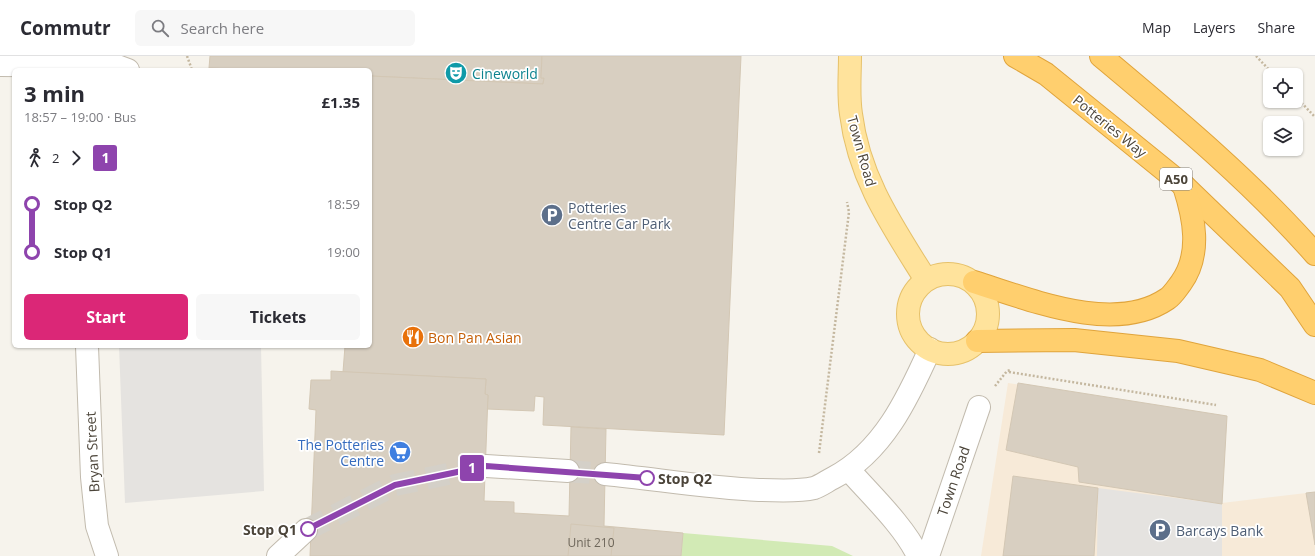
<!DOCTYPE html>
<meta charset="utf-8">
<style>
:root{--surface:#fff;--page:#f7f7f7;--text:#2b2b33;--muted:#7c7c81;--line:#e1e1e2;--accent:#db2777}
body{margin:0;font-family:"Open Sans",sans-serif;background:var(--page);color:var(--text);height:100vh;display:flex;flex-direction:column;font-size:15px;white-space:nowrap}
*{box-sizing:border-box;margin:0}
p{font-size:13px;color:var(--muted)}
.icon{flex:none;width:22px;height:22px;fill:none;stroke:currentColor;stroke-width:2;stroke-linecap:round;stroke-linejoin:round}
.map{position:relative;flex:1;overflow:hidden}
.details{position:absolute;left:12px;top:12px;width:360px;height:280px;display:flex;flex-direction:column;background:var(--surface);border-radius:6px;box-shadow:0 1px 3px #0004}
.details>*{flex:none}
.badge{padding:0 8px;border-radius:3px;font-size:14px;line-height:26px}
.buttons{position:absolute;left:1263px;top:12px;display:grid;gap:8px}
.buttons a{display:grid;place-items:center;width:40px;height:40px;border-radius:6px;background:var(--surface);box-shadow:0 1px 3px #0004;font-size:20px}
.map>.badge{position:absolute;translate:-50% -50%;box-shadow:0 0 0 2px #fff}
.legs{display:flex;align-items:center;gap:6px;height:44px;padding:0 12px;font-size:13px}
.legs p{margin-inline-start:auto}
.summary{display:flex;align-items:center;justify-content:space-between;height:68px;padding:0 12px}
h1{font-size:22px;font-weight:700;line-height:30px}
.button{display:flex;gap:8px;margin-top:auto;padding:8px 12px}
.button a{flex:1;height:46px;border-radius:6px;background:var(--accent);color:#fff;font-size:16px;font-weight:700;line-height:46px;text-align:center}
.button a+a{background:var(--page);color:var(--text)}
ul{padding:0 12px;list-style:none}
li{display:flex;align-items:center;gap:14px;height:48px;font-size:15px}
li i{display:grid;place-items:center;width:6px;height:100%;margin:0 5px;background:currentColor}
li i::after{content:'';width:10px;height:10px;margin:-5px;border:3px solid;border-radius:50%;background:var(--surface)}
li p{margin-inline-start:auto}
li:first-child i{background:linear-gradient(#0000 50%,currentColor 0)}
li:last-child i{background:linear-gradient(currentColor 50%,#0000 0)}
header{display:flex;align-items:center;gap:24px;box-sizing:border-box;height:56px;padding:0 20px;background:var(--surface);border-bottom:1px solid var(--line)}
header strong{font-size:19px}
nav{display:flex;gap:22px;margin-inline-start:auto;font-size:14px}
.search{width:280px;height:36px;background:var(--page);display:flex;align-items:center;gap:10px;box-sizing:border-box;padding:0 14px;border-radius:6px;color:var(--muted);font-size:15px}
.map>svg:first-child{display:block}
</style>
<header>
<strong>Commutr</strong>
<div class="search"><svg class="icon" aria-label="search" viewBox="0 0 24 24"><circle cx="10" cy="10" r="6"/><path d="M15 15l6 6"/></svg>Search here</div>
<nav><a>Map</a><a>Layers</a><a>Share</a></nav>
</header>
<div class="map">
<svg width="1315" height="500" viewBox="0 0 1315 500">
<rect width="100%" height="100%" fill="#f6f3ec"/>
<polygon fill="#f7ead8" points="1008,327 1227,360 1222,447 1315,436 1315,500 981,500"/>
<polygon fill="#d2eab5" points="683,477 832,490 853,500 681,500"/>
<g fill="#e5e3e0">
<polygon points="119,290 261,290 264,435 125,447"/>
<polygon points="1098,432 1222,448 1222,500 1097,500"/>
</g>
<g fill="#d8cfc1" stroke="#d3c7b4">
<polygon points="210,0 542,0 541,22 544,22 543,28 370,20 370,14 256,14 209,12"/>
<polygon points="542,0 741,0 724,379 543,369 544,341 535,340 534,355 487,353 488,339 485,338 486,323 343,316 345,290 370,290 370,20 543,28 544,22 541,22"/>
<polygon points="331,315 486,323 485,338 488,339 484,445 514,446 514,457 569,460 571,371 606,373 604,470 683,477 681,500 310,500 316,354 309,353 311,324 331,324"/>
<polygon points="1018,327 1227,360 1222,448 1079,426 1078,411 1006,394"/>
<polygon points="1013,420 1098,432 1094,500 1003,500"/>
<polygon points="1315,436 1315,489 1306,437"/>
<polygon points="571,468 614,472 611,500 568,500"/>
</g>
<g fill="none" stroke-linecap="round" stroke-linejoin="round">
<g stroke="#d4d0c8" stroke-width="22" stroke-dasharray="22 11" stroke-linecap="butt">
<polyline points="568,415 605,418"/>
<polyline points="306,474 395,429 486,410"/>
</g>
<g stroke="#c2bbae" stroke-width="24">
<g id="minor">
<polyline points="0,9 117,10 128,14"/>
<polyline points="87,290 92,421 97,470 107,500"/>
<polyline points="486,410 568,415"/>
<path d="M849 414C870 438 905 471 918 500"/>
<path d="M605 418C656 423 708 432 759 434 777 434 797 436 814 432 820 430 827 425 833 422 883 396 908 342 930 293"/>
<polyline points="278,500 306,474"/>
<polyline points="928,500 979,351"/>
</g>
</g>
<g stroke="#e6c16a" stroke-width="24">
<g id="major">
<path d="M850 0C850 19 848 39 851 58 859 123 893 171 926 224"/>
<circle cx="948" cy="258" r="40"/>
</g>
</g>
<g stroke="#e0a43c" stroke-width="24">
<g id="highway">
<polyline points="1015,0 1046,18 1183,129 1290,232 1315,269"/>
<path d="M1101 0C1175 62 1251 125 1315 198"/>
<path d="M974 226C1029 243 1114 279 1167 243 1173 239 1177 232 1181 227 1202 198 1194 161 1184 130"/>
<polyline points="977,285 1074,284 1178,295 1260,314 1315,337"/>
</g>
</g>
<g stroke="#c4b79f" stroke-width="2.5" stroke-dasharray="2 2" stroke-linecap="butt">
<polyline points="187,0 192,14"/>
<polyline points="1256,0 1274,19"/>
<polyline points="1296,41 1315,61"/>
<polyline points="1009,316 1216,349"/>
<polyline points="995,330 1007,315 1011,314"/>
<polyline points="819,397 849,156 847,146"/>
</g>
<use href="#minor" stroke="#fff" stroke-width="22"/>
<use href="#major" stroke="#ffe39c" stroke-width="22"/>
<use href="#highway" stroke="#ffcf6e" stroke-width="22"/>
</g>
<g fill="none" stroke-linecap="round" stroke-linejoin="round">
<g stroke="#fff" stroke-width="9">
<polyline id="line-1" points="308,473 395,429 486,410 647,422"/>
</g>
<use href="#line-1" stroke="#8e44ad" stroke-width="6"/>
</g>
<defs>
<g id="theatre-disc" transform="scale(1.15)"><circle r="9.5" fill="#0f9aa8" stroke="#fff"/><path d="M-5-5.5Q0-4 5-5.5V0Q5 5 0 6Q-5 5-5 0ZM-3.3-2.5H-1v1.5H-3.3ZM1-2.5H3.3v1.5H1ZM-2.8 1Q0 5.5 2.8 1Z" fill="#fff"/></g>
<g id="parking-disc" transform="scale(1.15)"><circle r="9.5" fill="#5c6f8a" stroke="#fff"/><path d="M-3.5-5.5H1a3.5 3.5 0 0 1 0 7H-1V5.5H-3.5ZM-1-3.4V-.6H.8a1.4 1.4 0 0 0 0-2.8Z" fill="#fff"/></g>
<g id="restaurant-disc" transform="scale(1.15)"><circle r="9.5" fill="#e8710a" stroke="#fff"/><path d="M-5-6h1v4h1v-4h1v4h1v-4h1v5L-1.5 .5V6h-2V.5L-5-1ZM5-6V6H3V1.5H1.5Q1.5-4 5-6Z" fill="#fff"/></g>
<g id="supermarket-disc" transform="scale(1.15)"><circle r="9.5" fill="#3f7fe0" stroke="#fff"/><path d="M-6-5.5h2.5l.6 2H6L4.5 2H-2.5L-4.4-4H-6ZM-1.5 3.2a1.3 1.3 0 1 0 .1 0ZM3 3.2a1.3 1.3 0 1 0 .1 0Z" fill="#fff"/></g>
</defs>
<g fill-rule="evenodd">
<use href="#theatre-disc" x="456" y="17"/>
<use href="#parking-disc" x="552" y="159"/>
<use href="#restaurant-disc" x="413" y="281"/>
<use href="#supermarket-disc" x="400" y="396"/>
<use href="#parking-disc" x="1160" y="474"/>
</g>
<g fill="#fff" stroke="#8e44ad" stroke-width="2">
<circle cx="647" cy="422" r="7"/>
<circle cx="308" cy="473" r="7"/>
</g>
<g text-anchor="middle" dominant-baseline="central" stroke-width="3.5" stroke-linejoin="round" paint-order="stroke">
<g font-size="12" fill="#6e675b">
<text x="591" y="486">Unit 210</text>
</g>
<rect fill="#fff" stroke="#817c74" stroke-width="1" x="1160" y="112" width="32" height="22" rx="3"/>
<g font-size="13" font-weight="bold" fill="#4b4439">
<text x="1176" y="123">A50</text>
</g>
<g font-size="14" fill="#0d838f" stroke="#fff" text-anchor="start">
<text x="472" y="17">Cineworld</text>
</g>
<g font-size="14" fill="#4b4439" stroke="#fff">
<text transform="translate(1110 70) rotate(39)">Potteries Way</text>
<text transform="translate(862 95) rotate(74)">Town Road</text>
<text transform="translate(92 396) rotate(-93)">Bryan Street</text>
<text transform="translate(953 425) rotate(-71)">Town Road</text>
</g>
<g font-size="14" fill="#4e5e75" stroke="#fff" text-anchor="start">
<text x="568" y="151">Potteries<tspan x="568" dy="16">Centre Car Park</tspan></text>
<text x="1176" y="474">Barcays Bank</text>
</g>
<g font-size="14" fill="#c56008" stroke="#fff" text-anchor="start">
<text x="428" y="281">Bon Pan Asian</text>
</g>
<g font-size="14" fill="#366cbe" stroke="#fff" text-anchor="end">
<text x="384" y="388">The Potteries<tspan x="384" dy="16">Centre</tspan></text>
</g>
<g font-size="14" font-weight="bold" fill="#4b4439" stroke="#fff" text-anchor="start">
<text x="658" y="422">Stop Q2</text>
<text x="297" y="473" text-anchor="end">Stop Q1</text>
</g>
</g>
</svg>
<div class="buttons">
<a><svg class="icon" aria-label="locate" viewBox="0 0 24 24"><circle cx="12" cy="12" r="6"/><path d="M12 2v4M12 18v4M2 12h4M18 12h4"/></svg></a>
<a><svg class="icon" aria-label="layers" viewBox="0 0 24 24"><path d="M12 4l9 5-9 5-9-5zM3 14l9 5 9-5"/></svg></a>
</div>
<b class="badge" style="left:472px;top:412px;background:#8e44ad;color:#fff">1</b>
<section class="details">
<div class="summary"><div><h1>3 min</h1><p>18:57 – 19:00 · Bus</p></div><b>£1.35</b></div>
<div class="legs"><svg class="icon" aria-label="walk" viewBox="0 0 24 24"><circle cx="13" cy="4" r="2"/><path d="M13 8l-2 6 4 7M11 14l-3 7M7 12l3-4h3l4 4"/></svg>2<svg class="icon" aria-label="forward" viewBox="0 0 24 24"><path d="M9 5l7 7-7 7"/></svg><b class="badge" style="background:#8e44ad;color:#fff">1</b></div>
<ul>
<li><i style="color:#8e44ad"></i><b>Stop Q2</b><p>18:59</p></li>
<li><i style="color:#8e44ad"></i><b>Stop Q1</b><p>19:00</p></li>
</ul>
<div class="button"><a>Start</a><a>Tickets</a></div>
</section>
</div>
